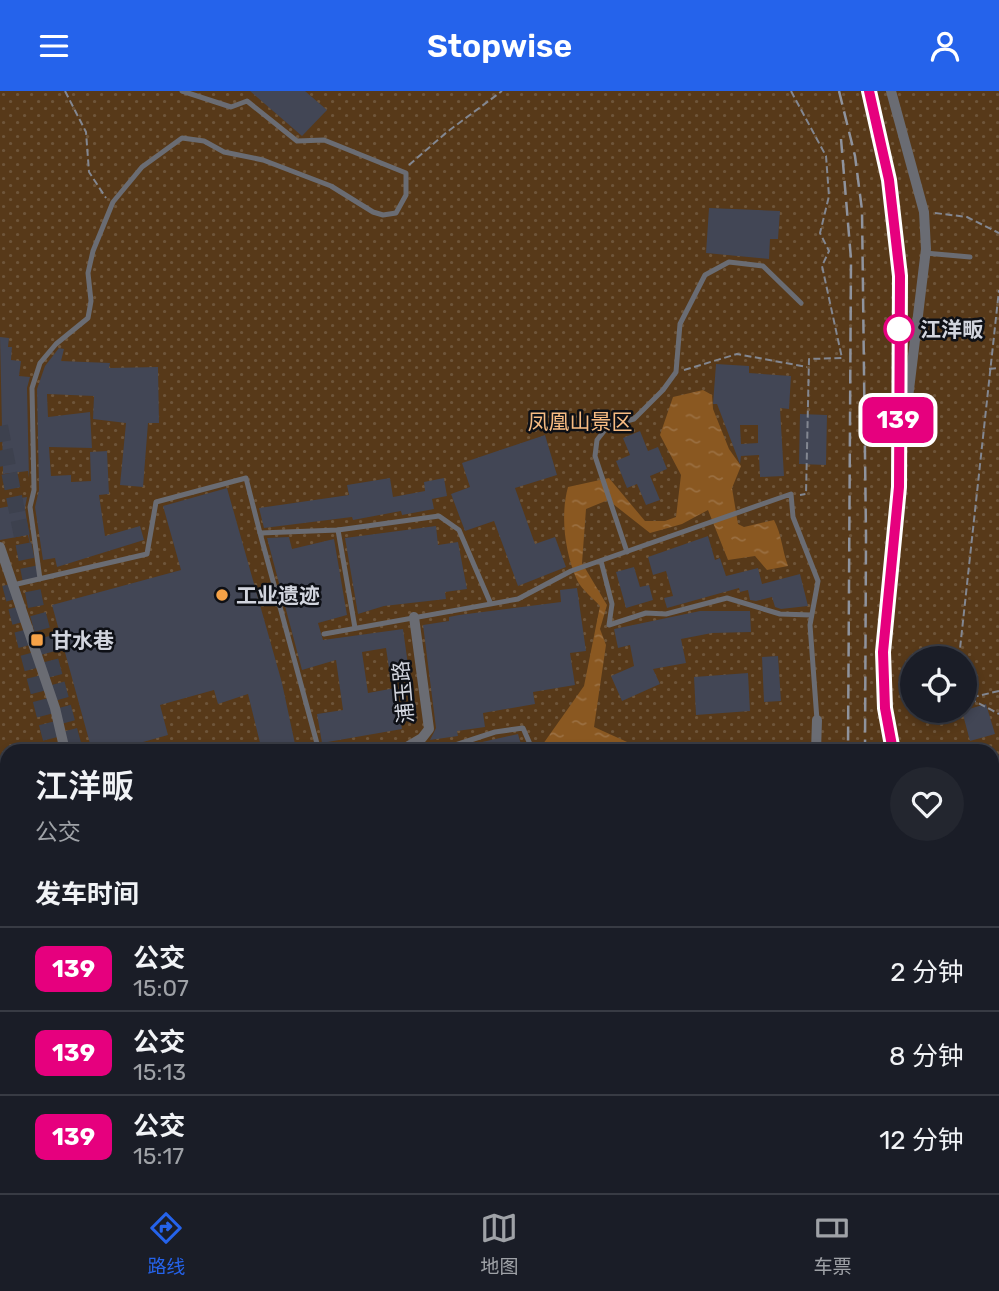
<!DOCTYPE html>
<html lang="zh">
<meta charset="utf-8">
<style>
:root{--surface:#1a1d27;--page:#23262f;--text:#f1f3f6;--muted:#9fa2a7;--line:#383b44;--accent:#2563eb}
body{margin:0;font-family:Rubik,"Noto Sans SC",sans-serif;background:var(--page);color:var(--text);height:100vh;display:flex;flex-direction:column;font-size:26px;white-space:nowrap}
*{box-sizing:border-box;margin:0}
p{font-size:23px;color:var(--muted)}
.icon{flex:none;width:38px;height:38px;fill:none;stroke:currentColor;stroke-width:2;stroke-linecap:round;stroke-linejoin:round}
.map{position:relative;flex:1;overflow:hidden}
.side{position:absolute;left:0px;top:653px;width:999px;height:450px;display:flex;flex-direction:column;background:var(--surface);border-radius:21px 21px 0 0;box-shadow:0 4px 10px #0003,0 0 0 2px var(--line)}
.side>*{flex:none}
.badge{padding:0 14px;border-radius:10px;font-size:24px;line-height:46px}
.fabs{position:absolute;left:900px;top:555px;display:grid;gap:14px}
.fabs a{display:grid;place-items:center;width:77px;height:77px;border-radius:50%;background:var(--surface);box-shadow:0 4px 10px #0003,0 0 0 2px var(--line);font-size:35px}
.map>.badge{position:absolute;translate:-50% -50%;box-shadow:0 0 0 4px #fff}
h2{padding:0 35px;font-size:26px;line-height:63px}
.round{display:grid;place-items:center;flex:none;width:74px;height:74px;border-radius:37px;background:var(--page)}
.summary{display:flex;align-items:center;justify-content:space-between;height:119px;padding:0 35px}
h1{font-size:33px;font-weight:600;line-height:52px}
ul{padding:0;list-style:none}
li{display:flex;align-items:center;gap:21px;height:84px;padding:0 35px;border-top:2px solid var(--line)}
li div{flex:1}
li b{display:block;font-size:26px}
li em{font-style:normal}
li .badge{min-width:77px;font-weight:700;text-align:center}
header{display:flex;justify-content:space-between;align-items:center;height:91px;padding:0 35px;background:var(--accent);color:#fff;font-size:32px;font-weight:600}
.tab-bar{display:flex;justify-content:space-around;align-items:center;height:98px;border-top:2px solid var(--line);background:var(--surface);font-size:19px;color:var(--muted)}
.tab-bar a{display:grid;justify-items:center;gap:4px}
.tab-bar .on{color:var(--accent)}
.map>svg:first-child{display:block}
</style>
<header><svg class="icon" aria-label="menu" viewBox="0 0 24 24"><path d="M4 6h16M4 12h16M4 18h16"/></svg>Stopwise<svg class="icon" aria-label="person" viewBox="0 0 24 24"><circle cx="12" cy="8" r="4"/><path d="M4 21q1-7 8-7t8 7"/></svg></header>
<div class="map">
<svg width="999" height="1102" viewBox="0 0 999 1102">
<defs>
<pattern id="park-dots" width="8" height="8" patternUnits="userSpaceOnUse" patternTransform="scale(1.75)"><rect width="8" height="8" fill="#573919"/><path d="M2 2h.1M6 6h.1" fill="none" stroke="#6e553a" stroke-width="1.8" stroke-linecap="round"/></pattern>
<pattern id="water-ripples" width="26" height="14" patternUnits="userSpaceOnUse" patternTransform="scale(1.75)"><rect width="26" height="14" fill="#8a5821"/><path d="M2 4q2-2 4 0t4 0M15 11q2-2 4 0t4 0" fill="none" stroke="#9a6f41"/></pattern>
</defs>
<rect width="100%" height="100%" fill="#232734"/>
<path fill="url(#park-dots)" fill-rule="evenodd" d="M0 0H999V1000L992 974V660H7V1096H388L373 1102H0ZM912 567H964V620H912Z"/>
<path fill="url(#water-ripples)" d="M703 299 712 304 713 318 729 358 741 375 732 397 738 433 744 436 774 429C782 444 782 459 788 475L767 479 755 465 728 469 708 419 682 433 650 442 608 409 586 418 582 472 607 514 600 538 606 554 594 636 647 660H544L543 653 584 595 600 515C593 507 582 499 577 489 565 462 560 425 568 396L609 387 645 430H665L676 426 681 384 660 344 673 306Z"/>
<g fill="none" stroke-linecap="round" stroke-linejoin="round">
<g stroke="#8a5821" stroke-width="10">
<polyline points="0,709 7,723"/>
<polyline points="49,1096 51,1102"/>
</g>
</g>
<g fill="#424655" fill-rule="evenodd">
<polygon points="250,0 305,0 327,19 302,45"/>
<polygon points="709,117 780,120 778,148 770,148 769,168 706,162"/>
<polygon points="0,246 9,247 8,256 12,256 11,269 21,270 19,285 30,286 27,297 29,387 28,380 3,383"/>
<polygon points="59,257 64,258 61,270 110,272 109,277 158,276 159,332 148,332 143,396 120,394 126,332 93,328 94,305 47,303 48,326 90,321 92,357 49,356 51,385 71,384 71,391 91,390 90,361 107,360 109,403 99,404 105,445 140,435 144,449 57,476 55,467 43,469 35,416 39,399 37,298 45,275"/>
<path d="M716 273 749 275V282L791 285 789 318 780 317 784 385 760 386 759 364 741 365 740 373 717 313H713ZM740 334H758V352L741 353Z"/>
<polygon points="800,323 827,324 826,374 799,373"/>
<polygon points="640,340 648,360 658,356 667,378 650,385 660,409 646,414 637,393 627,397 616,370 630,364 623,347"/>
<polygon points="545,344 557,384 515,397 535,453 555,446 566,476 518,495 494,430 465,440 451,403 470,396 462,372"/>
<polygon points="390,387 393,406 425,400 424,391 444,387 447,405 432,408 434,418 402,424 401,420 353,429 352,426 264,437 259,417 349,404 347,394"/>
<polygon points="227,397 282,592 295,653 262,660 248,603 218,613 214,599 160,614 168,644 111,660 92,660 52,514 181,479 163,415"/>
<polygon points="27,406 25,417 31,458 28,444 0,449 0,417 21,413 20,407"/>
<polygon points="436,435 438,454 458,451 467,498 445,501 446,508 384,515 358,523 345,447"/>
<polygon points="708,445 715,469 720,467 726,485 758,477 762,493 800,483 808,515 781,518 775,516 772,506 756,510 750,509 748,499 740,501 739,497 667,517 664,507 673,505 666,480 653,484 648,466"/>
<polygon points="289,446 292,458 334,448 347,524 318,532 323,549 403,538 410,588 391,591 386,557 362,561 368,602 395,597 402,638 322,652 317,623 343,619 336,569 302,579 267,447"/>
<polygon points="634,476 640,496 649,494 653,509 626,517 616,481"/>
<polygon points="577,497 586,560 570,562 575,594 533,601 535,613 483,622 485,636 457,640 458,645 430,649 436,637 423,534 449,530 449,526 459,524 561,511 560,499"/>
<polygon points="700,520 750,520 751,541 712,542 681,548 686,572 653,578 660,593 622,610 611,585 634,575 630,554 618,557 614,538"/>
<polygon points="778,565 781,610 764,611 762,566"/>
<polygon points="748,582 750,620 696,624 694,586"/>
<polygon points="986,613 995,643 970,650 962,620"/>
<polygon points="518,643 523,660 484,660 482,651"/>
</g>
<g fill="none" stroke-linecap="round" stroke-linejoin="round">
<g stroke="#3d414e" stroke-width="16" stroke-dasharray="16 8" stroke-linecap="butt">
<polyline points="0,335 36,516 75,660"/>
<polyline points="10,493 54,660"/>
<polyline points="209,1096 211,1102"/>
<polyline points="168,1102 171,1096"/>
</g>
<g stroke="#838791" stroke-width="2" stroke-dasharray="7 3.5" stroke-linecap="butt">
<polyline points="65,0 86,41 89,81 106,107"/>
<polyline points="791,0 826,65 829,105 820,142 829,160 822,175 842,267 809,268 806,403 800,404"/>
<polyline points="409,74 447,41 502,0"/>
<polyline points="935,122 967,126 999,142"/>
<polyline points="989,278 999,277"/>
<polyline points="684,279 737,263 807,276"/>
<polyline points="959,567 999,199"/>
<polyline points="999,600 969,607 999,623"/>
<polyline points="0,737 6,760"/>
<polyline points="0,758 6,760"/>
<polyline points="460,1096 463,1102"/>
<polyline points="793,1096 793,1102"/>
</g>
<g stroke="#6a6c73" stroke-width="5">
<polyline points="925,162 970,166"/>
<polyline points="338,439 355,537"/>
<polyline points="260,442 319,660"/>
<polyline points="627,461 595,365 597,349 608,335 634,328 663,299 676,281 680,233 705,184 729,171 763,175 801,212"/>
<polyline points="601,470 612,513 609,534 646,522 666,523 727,507 780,523 811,524"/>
<polyline points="40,488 30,416 34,399 32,297 40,272 56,253 88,227 91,210 88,182 93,160 113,111 142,76 182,47 204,50 224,61 263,69 331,95 373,121 383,124 396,122 406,104 406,82 324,49 297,50 247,10 231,16 182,0"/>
<polyline points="13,494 147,463 156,411 246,387 260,442 338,439 439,425 459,439 490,511"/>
<polyline points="324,543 518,508 571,480 791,403 793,426 818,490 810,534 817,629"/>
<polyline points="437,660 495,641 523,637 533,660"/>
<polyline points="730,1096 732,1102"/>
</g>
<g stroke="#6a6c73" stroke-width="10">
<polyline points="891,0 924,121 926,158 908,307 900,322"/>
<polyline points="0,456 55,617 65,660"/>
<polyline points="400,660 422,647 429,638 414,526"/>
<polyline points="816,660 817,629"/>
<polyline points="992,796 999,793"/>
<polyline points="228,1096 233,1102"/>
<polyline points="195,1102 197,1096"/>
<polyline points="340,1102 342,1096"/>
<polyline points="365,1102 381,1096"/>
</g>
<g stroke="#6a6c73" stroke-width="12">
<polyline points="869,0 889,89 900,185 899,396 883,561 885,617 892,660"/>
<polyline points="992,992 999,1016"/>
</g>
<g stroke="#acb1c0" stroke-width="16">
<polyline points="0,998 7,1006"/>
<polyline points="0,1015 7,1022"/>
<polyline points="0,1054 7,1052"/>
<polyline points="89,1096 99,1102"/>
<polyline points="114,1096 124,1102"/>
</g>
<g stroke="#8f939d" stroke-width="2.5" stroke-dasharray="14 7" stroke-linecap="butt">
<polyline points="839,0 855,65 862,119 866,445 865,660"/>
<polyline points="841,48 851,168 848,660"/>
<polyline points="323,1096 323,1102"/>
<polyline points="846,1102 846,1096"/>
<polyline points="862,1102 862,1096"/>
</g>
</g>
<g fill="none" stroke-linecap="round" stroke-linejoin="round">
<g stroke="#fff" stroke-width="16">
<polyline id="line" points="869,0 889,89 900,185 899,396 883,561 885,617 893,660"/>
</g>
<use href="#line" stroke="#e6007e" stroke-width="10"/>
</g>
<circle fill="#fff" stroke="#e6007e" stroke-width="3.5" cx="899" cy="238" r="14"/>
<g fill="#f6a247" stroke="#0e1016" stroke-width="2.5">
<circle cx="222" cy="504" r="7"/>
<rect x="30" y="542" width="14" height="14" rx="3.5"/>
</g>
<g text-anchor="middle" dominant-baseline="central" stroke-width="5" stroke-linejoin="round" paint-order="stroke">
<g font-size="21" font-weight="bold" fill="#d2d5de" stroke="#0e1016" text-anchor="start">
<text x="920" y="238">江洋畈</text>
</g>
<g font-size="21" fill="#f8bc83" stroke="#0e1016">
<text x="580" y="330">凤凰山景区</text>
</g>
<g font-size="21" font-weight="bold" fill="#d2d5de" stroke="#0e1016" text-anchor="start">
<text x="236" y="504">工业遗迹</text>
<text x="51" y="549">甘水巷</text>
</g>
<g font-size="21" fill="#d2d5de" stroke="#0e1016">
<text transform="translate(403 601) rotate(-95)">浦玉路</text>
</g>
</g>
</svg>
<div class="fabs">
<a><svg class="icon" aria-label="locate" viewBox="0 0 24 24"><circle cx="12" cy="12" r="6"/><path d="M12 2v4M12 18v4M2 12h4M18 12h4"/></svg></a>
</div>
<b class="badge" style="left:898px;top:329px;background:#e6007e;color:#fff">139</b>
<section class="side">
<div class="summary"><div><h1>江洋畈</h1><p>公交</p></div><a class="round"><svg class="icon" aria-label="heart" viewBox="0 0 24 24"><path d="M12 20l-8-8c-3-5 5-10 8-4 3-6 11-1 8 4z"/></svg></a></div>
<h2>发车时间</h2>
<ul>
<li><span class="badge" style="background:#e6007e;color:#fff">139</span><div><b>公交</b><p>15:07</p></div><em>2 分钟</em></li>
<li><span class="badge" style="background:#e6007e;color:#fff">139</span><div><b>公交</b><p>15:13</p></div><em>8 分钟</em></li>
<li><span class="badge" style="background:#e6007e;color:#fff">139</span><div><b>公交</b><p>15:17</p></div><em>12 分钟</em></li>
</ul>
</section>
</div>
<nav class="tab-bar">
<a class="on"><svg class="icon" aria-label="directions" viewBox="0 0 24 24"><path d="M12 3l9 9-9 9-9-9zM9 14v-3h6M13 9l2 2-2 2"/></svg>路线</a>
<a><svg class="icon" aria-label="map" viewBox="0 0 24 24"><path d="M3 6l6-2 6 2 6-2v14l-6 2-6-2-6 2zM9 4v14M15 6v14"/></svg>地图</a>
<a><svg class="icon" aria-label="tickets" viewBox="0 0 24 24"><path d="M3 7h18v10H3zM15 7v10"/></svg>车票</a>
</nav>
